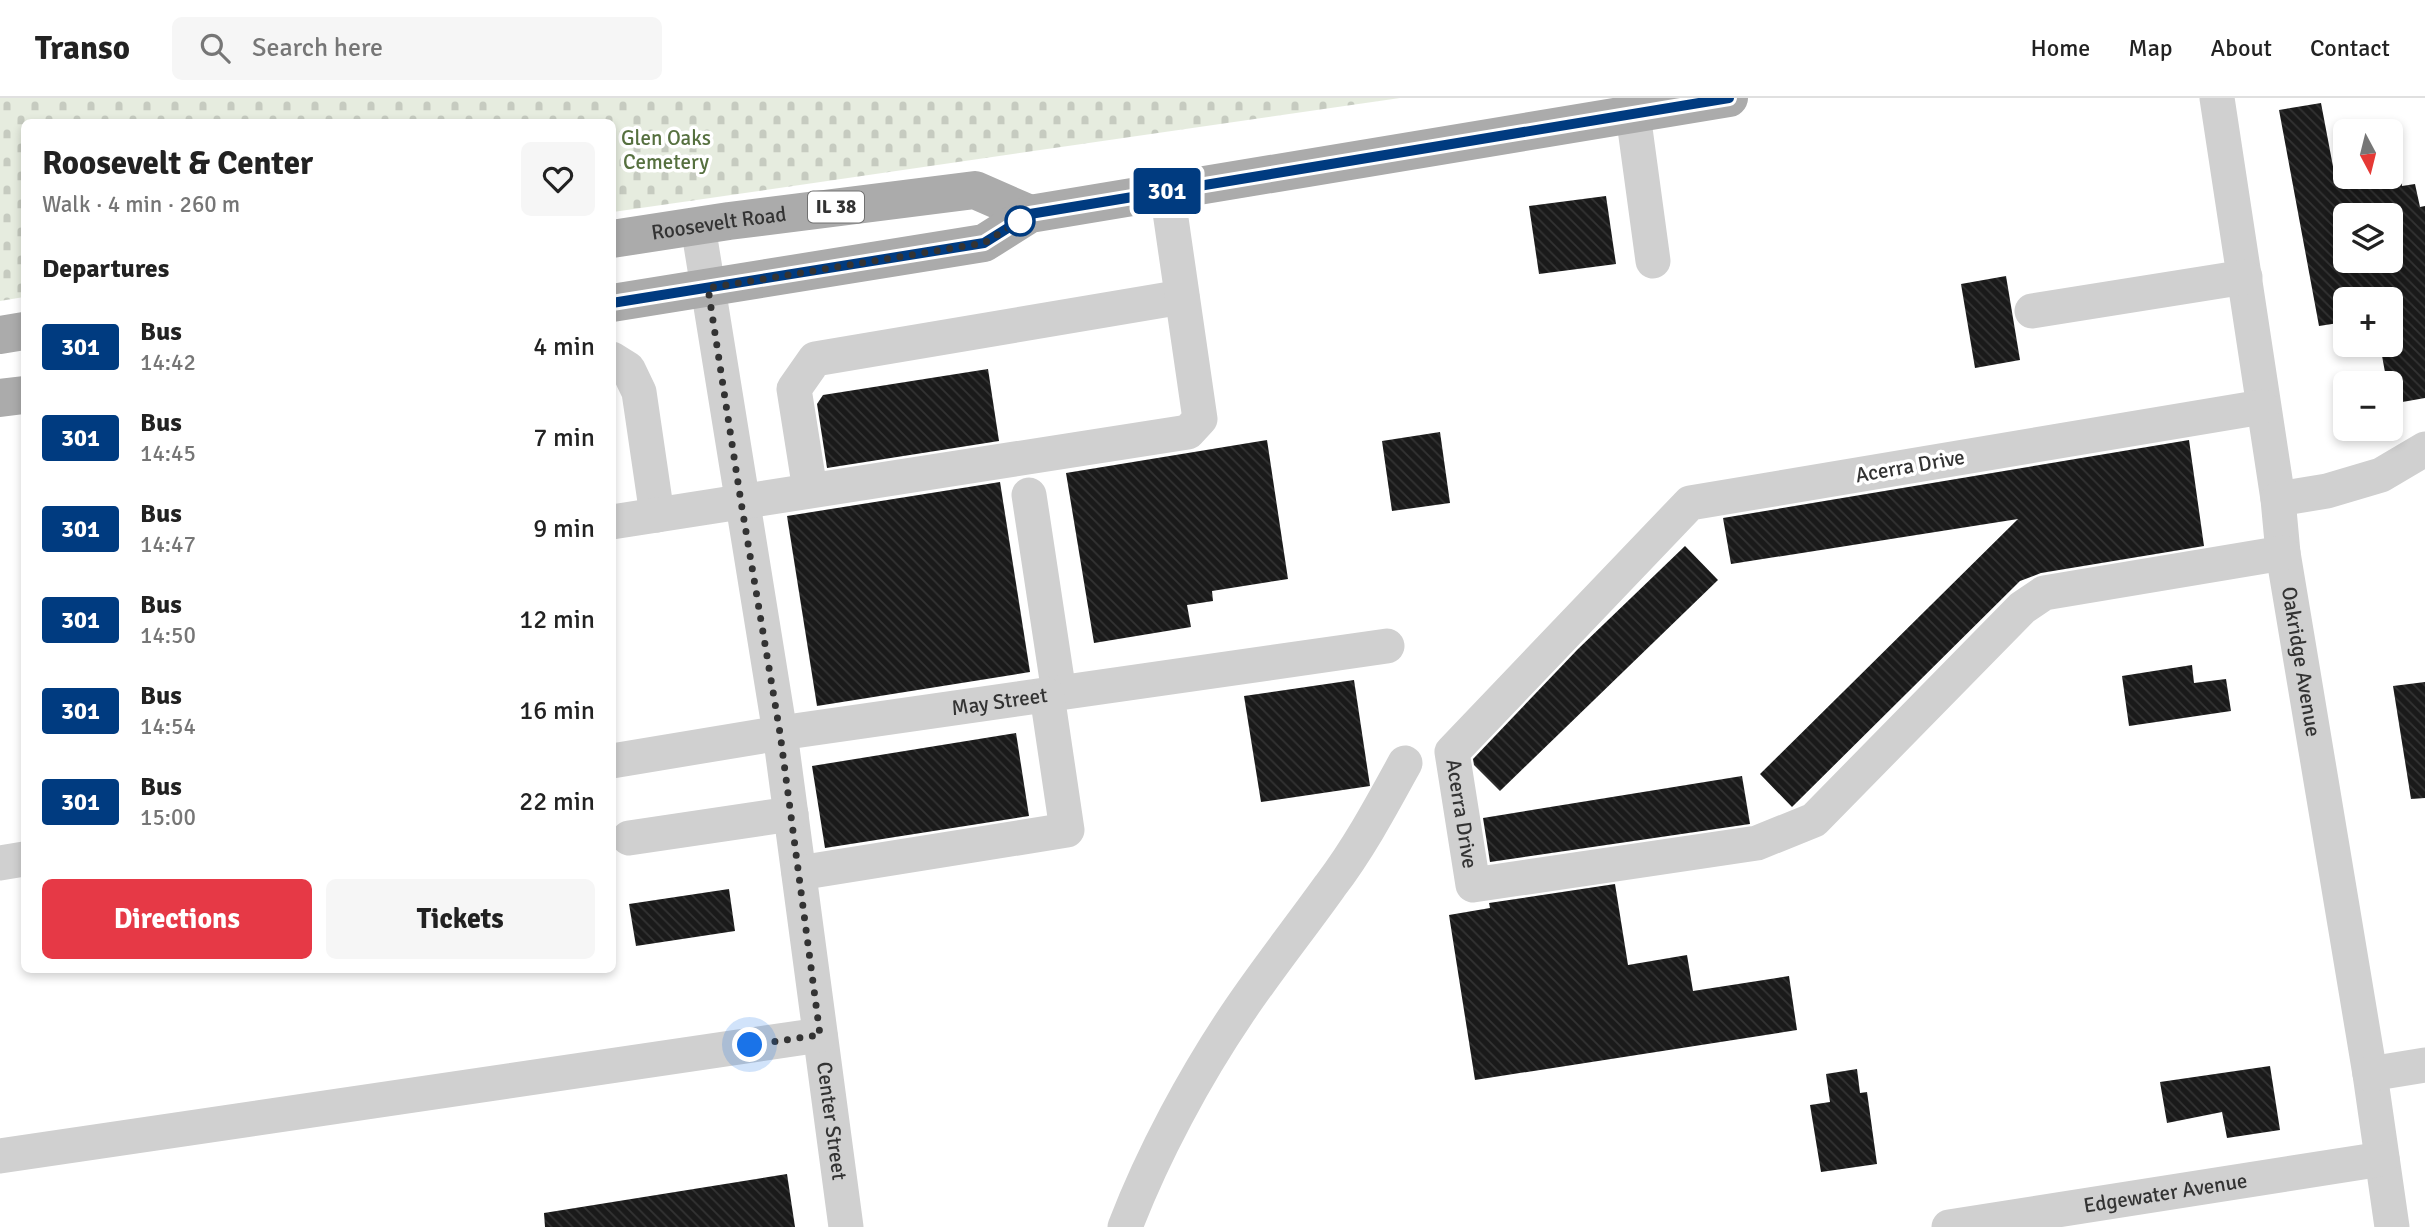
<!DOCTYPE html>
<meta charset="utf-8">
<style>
:root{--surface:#fff;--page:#f6f6f6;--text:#222;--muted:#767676;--line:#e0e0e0;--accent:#e63946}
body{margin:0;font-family:Signika,sans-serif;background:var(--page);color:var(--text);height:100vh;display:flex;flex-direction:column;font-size:26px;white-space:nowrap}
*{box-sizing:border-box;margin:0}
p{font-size:23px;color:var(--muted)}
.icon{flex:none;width:38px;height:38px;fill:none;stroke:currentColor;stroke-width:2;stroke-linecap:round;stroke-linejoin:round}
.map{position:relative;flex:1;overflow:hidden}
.details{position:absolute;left:21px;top:21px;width:595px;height:854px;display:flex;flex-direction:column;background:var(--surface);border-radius:10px;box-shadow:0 4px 10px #0003}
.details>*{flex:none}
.badge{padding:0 14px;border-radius:5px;font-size:24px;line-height:46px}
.needle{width:46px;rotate:173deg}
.buttons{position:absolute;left:2333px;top:21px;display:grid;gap:14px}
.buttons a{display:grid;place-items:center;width:70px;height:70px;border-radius:10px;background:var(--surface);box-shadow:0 4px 10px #0003;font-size:35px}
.you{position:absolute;width:35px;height:35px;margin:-18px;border:5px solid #fff;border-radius:50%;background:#1a73e8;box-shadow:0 0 0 10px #1a73e833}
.map>.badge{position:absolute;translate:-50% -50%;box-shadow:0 0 0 4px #fff}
h2{padding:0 21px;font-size:26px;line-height:63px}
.round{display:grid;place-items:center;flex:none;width:74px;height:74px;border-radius:10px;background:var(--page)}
.overview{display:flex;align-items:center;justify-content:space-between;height:119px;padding:0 21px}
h1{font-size:33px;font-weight:700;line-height:52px}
.primary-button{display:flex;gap:14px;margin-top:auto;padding:14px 21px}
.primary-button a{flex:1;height:80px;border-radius:10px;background:var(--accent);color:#fff;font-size:28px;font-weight:700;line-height:80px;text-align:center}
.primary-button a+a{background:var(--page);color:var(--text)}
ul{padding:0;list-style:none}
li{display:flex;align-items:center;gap:21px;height:91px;padding:0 21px}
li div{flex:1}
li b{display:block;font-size:26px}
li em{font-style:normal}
li .badge{min-width:77px;font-weight:700;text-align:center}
header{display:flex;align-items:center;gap:42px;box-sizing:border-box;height:98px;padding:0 35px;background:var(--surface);border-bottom:2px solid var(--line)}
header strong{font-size:33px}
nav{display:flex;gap:38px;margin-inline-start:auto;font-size:24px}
.search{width:490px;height:63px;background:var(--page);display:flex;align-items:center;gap:18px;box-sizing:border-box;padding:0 24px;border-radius:10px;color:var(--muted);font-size:26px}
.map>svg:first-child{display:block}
</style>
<header>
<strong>Transo</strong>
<div class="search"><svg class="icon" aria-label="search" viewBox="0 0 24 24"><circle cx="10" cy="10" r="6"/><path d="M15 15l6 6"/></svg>Search here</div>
<nav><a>Home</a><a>Map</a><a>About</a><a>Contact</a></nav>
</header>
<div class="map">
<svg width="2425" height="1129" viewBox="0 0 2425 1129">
<defs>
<pattern id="cemetery-stones" width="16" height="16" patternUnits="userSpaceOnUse" patternTransform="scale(1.75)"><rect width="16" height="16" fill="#e6ecdf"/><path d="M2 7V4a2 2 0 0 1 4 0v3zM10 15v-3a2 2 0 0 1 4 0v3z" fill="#c6cbc0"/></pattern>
<pattern id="building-back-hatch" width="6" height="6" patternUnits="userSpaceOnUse" patternTransform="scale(1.75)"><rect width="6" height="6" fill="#1a1a1a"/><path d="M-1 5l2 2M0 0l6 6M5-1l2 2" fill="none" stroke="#333"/></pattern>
</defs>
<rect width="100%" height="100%" fill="#fff"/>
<polygon fill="url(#cemetery-stones)" points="0,0 1400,0 613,114 612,24 24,24 24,199 0,203"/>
<g fill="url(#building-back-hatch)" fill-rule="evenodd">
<path d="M2321 5 2335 79H2401L2402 88 2415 86 2420 109 2425 108V300L2391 306 2390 285H2387L2380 247H2390V201H2345V224L2319 228 2279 12ZM2345 117H2390V163H2345Z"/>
<polygon points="1606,98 1616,166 1539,176 1529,108"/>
<polygon points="2006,178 2020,262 1975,270 1961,186"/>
<polygon points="988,271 999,343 827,370 817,306 823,297"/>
<polygon points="1440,334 1450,405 1392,413 1382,343"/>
<polygon points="1267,342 1288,481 1212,493 1213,503 1187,507 1191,529 1094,545 1066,375"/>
<polygon points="2189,342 2204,448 2041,475 2020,483 1792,709 1760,676 2018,421 1731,466 1723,420"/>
<polygon points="1000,384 1030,574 817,608 787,418"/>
<polygon points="1685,448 1718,482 1500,693 1474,667 1473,661 1578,551"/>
<polygon points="2192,567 2194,585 2226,581 2231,613 2129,628 2122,578"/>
<polygon points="1354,582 1370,688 1261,704 1244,598"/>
<polygon points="2425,584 2425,700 2411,701 2393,588"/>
<polygon points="1016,635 1029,718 825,750 812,668"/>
<polygon points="1742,678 1750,726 1490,764 1483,720"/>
<polygon points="1615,786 1628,867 1687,857 1693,893 1789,878 1797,932 1475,982 1449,817 1490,810 1489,805"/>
<polygon points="729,791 735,833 636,848 629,806"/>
<polygon points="2270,968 2280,1032 2227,1040 2222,1014 2167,1025 2160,984"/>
<polygon points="1857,971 1860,995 1867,994 1877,1066 1821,1074 1810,1007 1830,1004 1826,976"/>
<polygon points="787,1076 795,1129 545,1129 544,1115"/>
</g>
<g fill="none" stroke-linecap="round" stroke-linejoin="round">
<g stroke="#d0d0d0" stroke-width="35">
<path id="s1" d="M2217 0 2278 401 2283 455 2370 976 2392 1129"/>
<polyline points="1633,16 1653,163"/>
<path id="s2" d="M698 128 780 635 846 1129"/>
<polyline points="2032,213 2245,179"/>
<polyline points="612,261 628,271 639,294 657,417"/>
<path id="s3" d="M2262 309 1690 405 1452 654 1473 787 1757 745 1814 722 2022 510 2044 495 2283 455"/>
<polyline points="810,392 794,291 815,261 1182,199"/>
<polyline points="1029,397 1059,595"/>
<polyline points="2278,401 2327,393 2381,377 2425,351"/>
<polyline points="612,424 1188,334 1200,321 1167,93"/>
<path id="s4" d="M612 663 780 635 1387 548"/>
<polyline points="629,740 791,716"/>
<polyline points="0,765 24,761"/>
<polyline points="799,775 1067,732 1047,597"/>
<polyline points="2370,976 2425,967"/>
<polyline points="0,1058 820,937"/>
<path d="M1125 1129C1153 1056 1195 978 1239 913 1268 870 1300 830 1330 788 1359 750 1382 707 1405 665"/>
<path id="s5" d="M1949 1129 2382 1061"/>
</g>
<g stroke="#ababab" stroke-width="38">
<path id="s6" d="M612 141 729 123 975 92 1030 116"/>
<polyline points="612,205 984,145 1030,116 1729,0"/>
<polyline points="0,237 24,233"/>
<polyline points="0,300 24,297"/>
</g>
</g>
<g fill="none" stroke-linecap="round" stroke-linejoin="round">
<g stroke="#fff" stroke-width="16">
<polyline id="line" points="612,205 984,145 1030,116 1729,0"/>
</g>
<use href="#line" stroke="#003b80" stroke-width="10"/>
<polyline stroke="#333" stroke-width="7" stroke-dasharray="0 12.6" points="750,947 820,937 780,635 741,404 708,190 984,145 1030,116 1020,123"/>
</g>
<circle fill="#fff" stroke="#003b80" stroke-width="3.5" cx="1020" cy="123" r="14"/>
<g text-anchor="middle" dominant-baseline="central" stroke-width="7" stroke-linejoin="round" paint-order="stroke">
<rect fill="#fff" stroke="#707070" stroke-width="2" x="808" y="93.5" width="56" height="31" rx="5"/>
<g font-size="19" font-weight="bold" fill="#333">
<text x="836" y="109">IL 38</text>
</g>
<g font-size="21" fill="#56703f" stroke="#fff">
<text x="666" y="40">Glen Oaks<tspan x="666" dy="24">Cemetery</tspan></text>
</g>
<g font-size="21" fill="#333" stroke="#fff">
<text stroke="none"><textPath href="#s6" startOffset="108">Roosevelt Road</textPath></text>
<text transform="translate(1910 368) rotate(-10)">Acerra Drive</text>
<text stroke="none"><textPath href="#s1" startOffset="570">Oakridge Avenue</textPath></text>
<text stroke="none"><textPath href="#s4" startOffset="392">May Street</textPath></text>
<text stroke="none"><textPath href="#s3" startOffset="987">Acerra Drive</textPath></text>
<text stroke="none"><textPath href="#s2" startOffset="905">Center Street</textPath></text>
<text stroke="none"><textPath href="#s5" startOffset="219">Edgewater Avenue</textPath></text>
</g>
</g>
</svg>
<div class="buttons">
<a><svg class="needle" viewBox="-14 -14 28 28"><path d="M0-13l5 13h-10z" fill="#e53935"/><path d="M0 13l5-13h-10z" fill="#767676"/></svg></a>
<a><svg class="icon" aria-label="layers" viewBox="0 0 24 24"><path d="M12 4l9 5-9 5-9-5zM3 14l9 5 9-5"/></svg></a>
<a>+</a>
<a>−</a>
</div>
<div class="you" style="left:750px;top:947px"></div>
<b class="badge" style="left:1167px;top:93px;background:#003b80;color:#fff">301</b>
<section class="details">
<div class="overview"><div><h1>Roosevelt &amp; Center</h1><p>Walk · 4 min · 260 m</p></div><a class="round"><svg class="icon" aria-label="heart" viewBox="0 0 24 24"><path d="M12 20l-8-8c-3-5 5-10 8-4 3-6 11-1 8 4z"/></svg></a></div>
<h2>Departures</h2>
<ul>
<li><span class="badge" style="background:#003b80;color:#fff">301</span><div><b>Bus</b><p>14:42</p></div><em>4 min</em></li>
<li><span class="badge" style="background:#003b80;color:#fff">301</span><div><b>Bus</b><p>14:45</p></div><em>7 min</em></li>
<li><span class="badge" style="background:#003b80;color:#fff">301</span><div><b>Bus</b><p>14:47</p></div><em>9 min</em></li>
<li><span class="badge" style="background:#003b80;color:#fff">301</span><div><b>Bus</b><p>14:50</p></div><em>12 min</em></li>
<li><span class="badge" style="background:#003b80;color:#fff">301</span><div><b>Bus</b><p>14:54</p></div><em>16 min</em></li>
<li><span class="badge" style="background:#003b80;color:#fff">301</span><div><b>Bus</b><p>15:00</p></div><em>22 min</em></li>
</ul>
<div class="primary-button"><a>Directions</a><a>Tickets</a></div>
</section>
</div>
